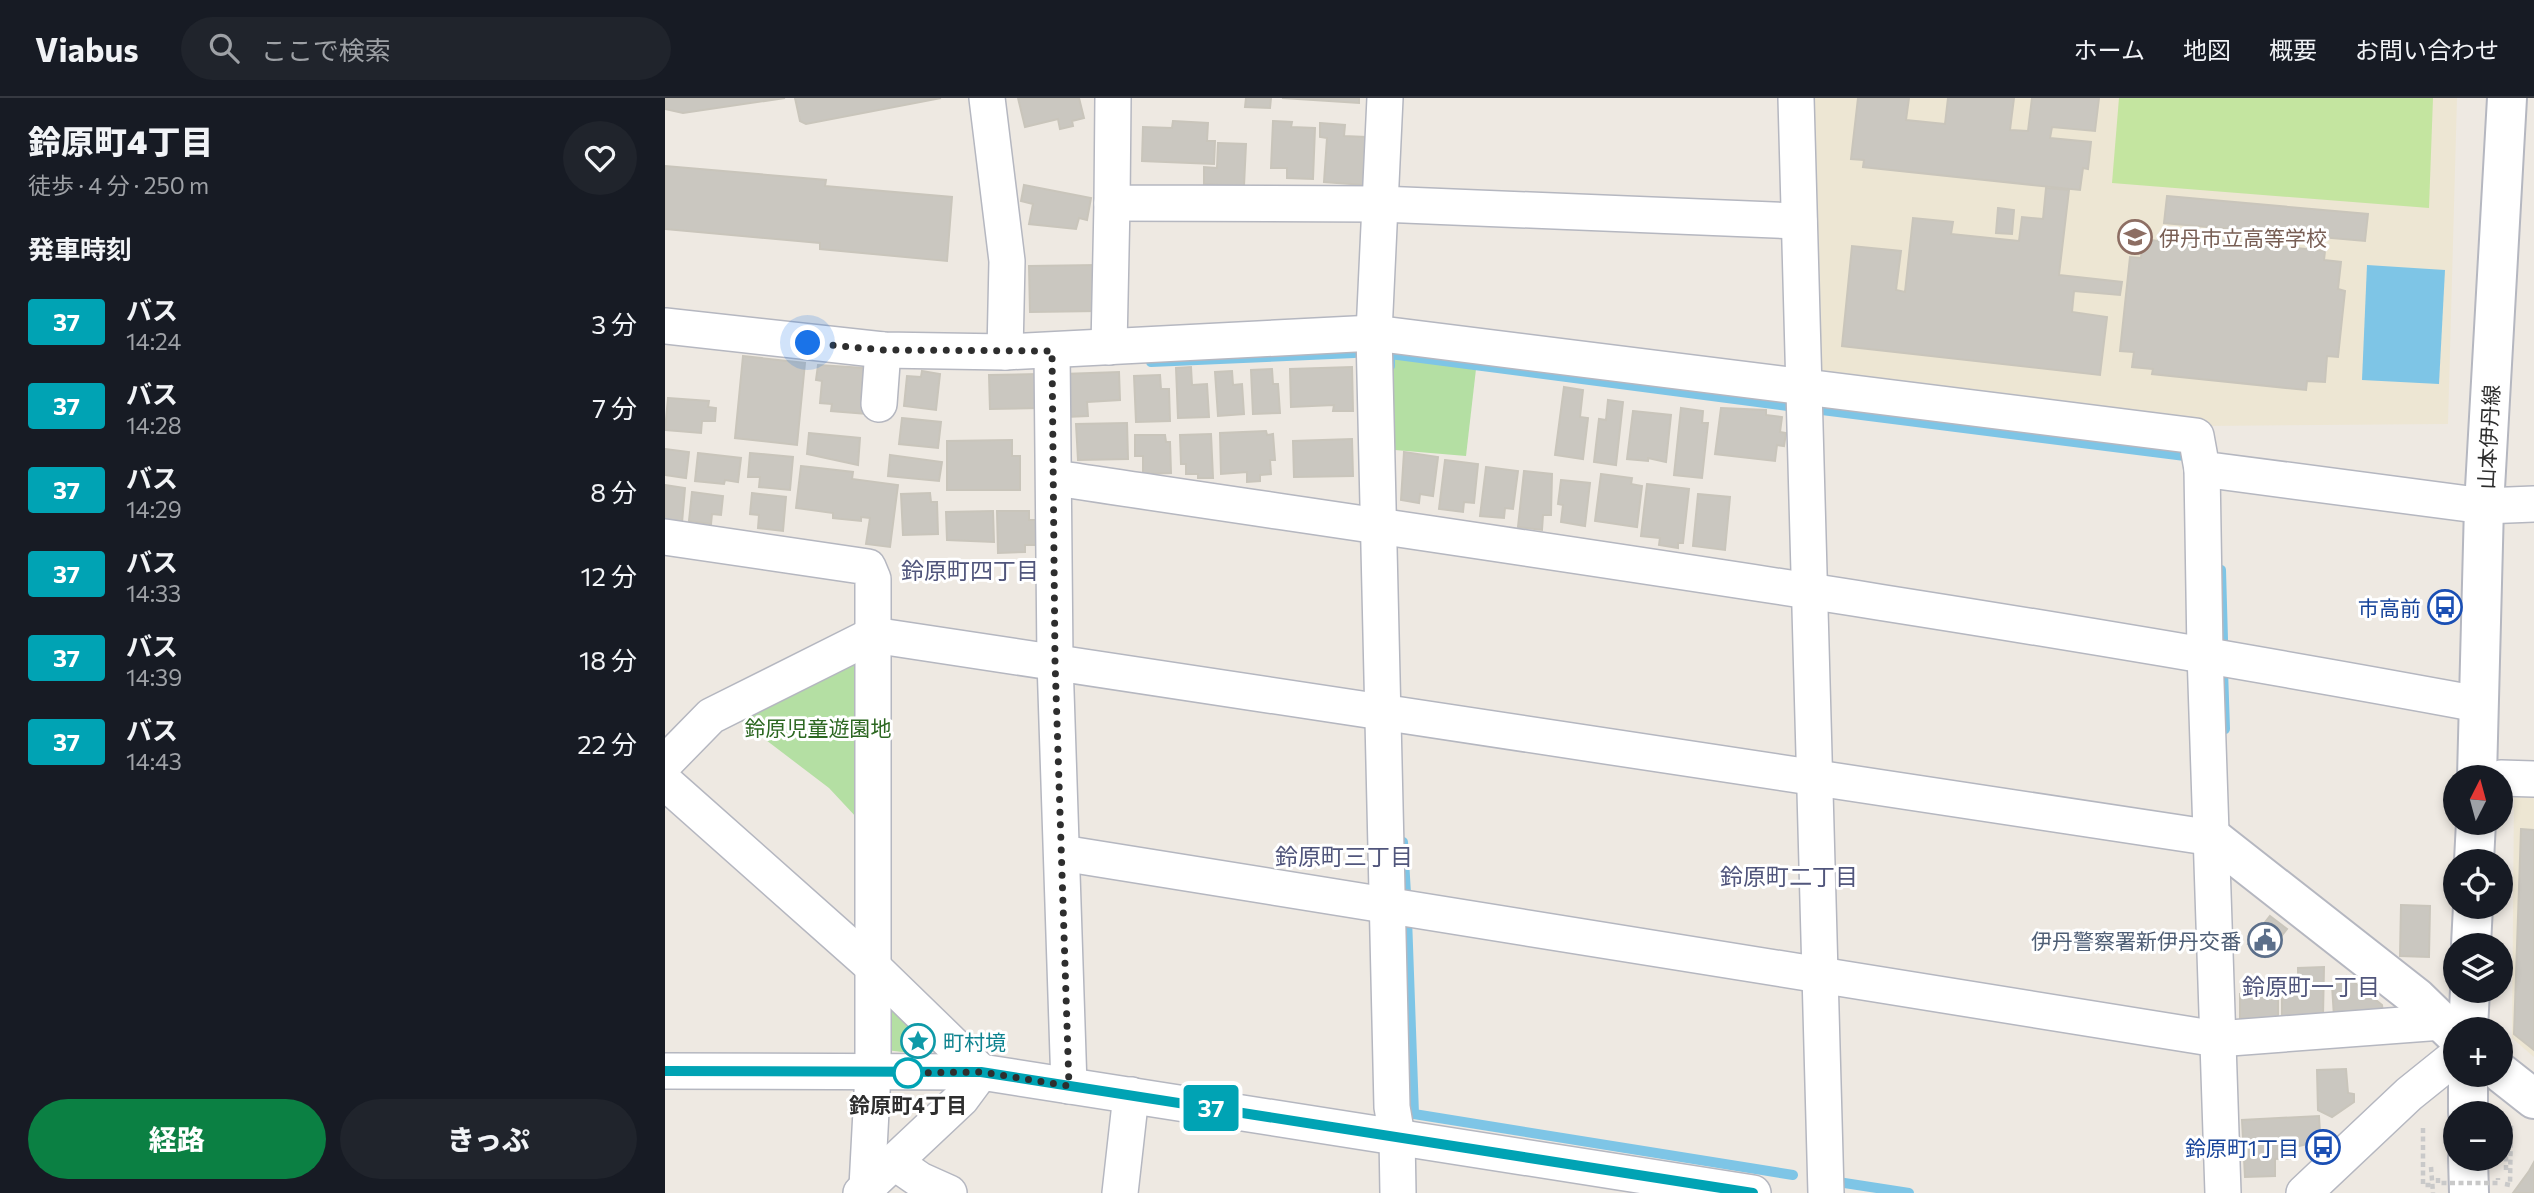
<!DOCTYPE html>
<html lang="ja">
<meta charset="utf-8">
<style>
:root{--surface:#171b24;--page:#20242c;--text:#f1f3f6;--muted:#9ea1a6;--line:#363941;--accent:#0b8043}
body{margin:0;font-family:Commissioner,"Noto Sans JP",sans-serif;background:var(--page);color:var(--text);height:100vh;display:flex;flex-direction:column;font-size:26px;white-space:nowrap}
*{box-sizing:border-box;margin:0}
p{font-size:23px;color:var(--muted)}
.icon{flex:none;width:38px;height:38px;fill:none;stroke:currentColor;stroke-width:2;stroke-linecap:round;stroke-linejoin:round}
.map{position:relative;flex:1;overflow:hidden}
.side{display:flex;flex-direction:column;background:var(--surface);width:665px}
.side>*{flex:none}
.badge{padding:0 14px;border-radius:5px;font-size:24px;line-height:46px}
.needle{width:46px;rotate:6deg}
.buttons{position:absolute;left:1778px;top:667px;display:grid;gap:14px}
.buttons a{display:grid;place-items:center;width:70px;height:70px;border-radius:50%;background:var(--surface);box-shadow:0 4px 10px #0003;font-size:35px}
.you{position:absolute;width:35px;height:35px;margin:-18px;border:5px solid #fff;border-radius:50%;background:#1a73e8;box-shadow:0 0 0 10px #1a73e833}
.map>.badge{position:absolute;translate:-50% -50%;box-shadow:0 0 0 4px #fff}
h2{padding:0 28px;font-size:26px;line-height:63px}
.round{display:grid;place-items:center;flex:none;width:74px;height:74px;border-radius:37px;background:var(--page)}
.summary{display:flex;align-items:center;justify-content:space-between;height:119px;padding:0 28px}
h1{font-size:33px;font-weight:800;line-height:52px}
.button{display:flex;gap:14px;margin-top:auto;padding:14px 28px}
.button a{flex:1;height:80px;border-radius:42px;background:var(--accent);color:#fff;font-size:28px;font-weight:800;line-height:80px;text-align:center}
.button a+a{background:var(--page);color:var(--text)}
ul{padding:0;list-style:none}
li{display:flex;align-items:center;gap:21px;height:84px;padding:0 28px}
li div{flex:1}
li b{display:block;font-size:26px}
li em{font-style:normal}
li .badge{min-width:77px;font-weight:700;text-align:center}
header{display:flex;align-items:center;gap:42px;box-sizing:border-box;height:98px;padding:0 35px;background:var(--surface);border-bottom:2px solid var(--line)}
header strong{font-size:33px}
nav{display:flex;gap:38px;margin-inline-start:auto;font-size:24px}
.search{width:490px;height:63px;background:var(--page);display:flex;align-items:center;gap:18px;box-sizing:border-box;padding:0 24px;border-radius:38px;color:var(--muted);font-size:26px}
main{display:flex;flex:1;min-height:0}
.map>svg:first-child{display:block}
</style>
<header>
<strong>Viabus</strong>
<div class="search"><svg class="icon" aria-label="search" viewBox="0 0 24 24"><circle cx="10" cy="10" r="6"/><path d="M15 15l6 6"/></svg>ここで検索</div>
<nav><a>ホーム</a><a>地図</a><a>概要</a><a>お問い合わせ</a></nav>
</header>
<main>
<section class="side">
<div class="summary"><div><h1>鈴原町4丁目</h1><p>徒歩 · 4 分 · 250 m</p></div><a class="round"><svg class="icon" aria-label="heart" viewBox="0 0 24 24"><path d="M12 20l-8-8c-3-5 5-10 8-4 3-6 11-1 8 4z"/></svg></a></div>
<h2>発車時刻</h2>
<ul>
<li><span class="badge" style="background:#00a3b4;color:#fff">37</span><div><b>バス</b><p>14:24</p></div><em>3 分</em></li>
<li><span class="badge" style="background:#00a3b4;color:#fff">37</span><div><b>バス</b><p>14:28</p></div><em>7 分</em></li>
<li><span class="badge" style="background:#00a3b4;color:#fff">37</span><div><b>バス</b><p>14:29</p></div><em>8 分</em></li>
<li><span class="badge" style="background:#00a3b4;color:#fff">37</span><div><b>バス</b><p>14:33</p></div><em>12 分</em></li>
<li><span class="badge" style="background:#00a3b4;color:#fff">37</span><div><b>バス</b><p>14:39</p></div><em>18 分</em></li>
<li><span class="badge" style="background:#00a3b4;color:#fff">37</span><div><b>バス</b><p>14:43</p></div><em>22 分</em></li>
</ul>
<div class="button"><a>経路</a><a>きっぷ</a></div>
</section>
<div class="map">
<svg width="1869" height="1095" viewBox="0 0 1869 1095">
<rect width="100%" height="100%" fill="#eee9e2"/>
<g fill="#ede6d3">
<polygon points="1147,0 1792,0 1783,326 1538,328 1156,279"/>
<polygon points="1849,697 1869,697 1869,959 1847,940"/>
</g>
<g fill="#b4dfa3">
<polygon points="730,259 811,271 801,358 730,352 726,262"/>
<polygon points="189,565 198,568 192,720 164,690 72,620"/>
<polygon points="231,909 267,944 266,952 262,957 221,952 221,918"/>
</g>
<polygon fill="#c4e5a0" points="1454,0 1768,0 1764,110 1447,85"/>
<polygon fill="#7ec5e6" points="1702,167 1780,172 1774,286 1697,282"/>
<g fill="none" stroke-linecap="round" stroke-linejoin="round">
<g stroke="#7ec5e6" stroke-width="10">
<polyline points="486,264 689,255"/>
<polyline points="725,268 725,256 1123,308"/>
<polyline points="1157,312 1520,358"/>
<polyline points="1556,472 1558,542"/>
<polyline points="1558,572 1560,631"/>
<polyline points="738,744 741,796"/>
<polyline points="742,820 749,1016 1128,1077"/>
<polyline points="1173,1084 1244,1095"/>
</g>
</g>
<g fill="#cac7c0" stroke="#c9c5bb" stroke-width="2">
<polygon points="0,0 120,0 18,15 0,11"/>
<polygon points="130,0 276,0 141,26 135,23"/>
<polygon points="353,0 414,0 419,20 407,23 408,28 395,31 393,21 360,29"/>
<polygon points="581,0 606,0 605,10 580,9"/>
<polygon points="617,0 694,0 694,5"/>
<polygon points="1193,0 1244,0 1241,22 1280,26 1283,0 1349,0 1345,32 1363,33 1367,0 1434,0 1430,33 1387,29 1385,40 1426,44 1423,71 1418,70 1415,92 1198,69 1199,62 1186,61"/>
<polygon points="508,23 543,25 542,43 550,43 549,66 477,63 478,29 507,30"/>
<polygon points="608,23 627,24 626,29 650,30 648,81 622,80 622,70 606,70"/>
<polygon points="655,25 680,27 679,38 701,39 699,87 659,84 662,40 655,39"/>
<polygon points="553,45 581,46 579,88 539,86 539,69 552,70"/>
<polygon points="0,68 161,82 160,88 287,99 282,163 155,151 155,145 0,131"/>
<polygon points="359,87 426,100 422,122 414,120 411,131 364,126 368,106 356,103"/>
<polygon points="1381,90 1404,92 1394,177 1457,184 1455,197 1409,193 1407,214 1442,219 1435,277 1177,248 1187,148 1236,153 1231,192 1240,194 1248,120 1288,124 1286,136 1354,143 1357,119 1378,121"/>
<polygon points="1502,98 1703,116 1700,143 1499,125"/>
<polygon points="1333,110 1349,112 1347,136 1331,135"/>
<polygon points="1494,136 1660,153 1659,162 1676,164 1673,191 1680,193 1673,259 1662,258 1660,284 1642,283 1641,292 1487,276 1488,271 1467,269 1469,254 1455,253 1465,159 1476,160 1478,141 1493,143"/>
<polygon points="433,167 434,213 365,214 364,168"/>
<polygon points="78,258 140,265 132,347 70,340"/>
<polygon points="153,267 199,270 196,301 203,302 202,316 166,313 167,306 155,305 157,283 151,282"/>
<polygon points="526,269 527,287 542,286 544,319 513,320 511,270"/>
<polygon points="687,269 688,313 668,313 669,307 626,309 625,271"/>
<polygon points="607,271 608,286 613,286 615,315 588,316 586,272"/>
<polygon points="257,273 275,276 271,312 239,308 242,278 256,279"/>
<polygon points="567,273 568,287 577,286 579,316 553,318 550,274"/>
<polygon points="454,274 455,302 422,304 423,318 400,319 398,276"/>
<polygon points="374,276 375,310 325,311 324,277"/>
<polygon points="495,277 496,291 504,291 505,323 471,324 469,278"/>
<polygon points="899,289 918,292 915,319 923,320 918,361 890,357"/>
<polygon points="3,300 44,303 43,309 51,310 50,323 37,323 36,335 0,332"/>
<polygon points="943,302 958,304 951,367 929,364 934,321 941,322"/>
<polygon points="1016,310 1038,313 1037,325 1043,325 1037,380 1009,377"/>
<polygon points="1056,310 1101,312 1101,317 1117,319 1115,334 1121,335 1119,348 1112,347 1110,363 1050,356"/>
<polygon points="968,313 1006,317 1001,364 983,360 983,363 962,361"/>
<polygon points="237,320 276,324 273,350 234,346"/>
<polygon points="462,325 463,361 413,362 411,326"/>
<polygon points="601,333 602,337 608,336 610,362 605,362 606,376 595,377 595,383 582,384 582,374 556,376 555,335"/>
<polygon points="144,335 195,340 193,367 142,356"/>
<polygon points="546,336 548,380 533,380 533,376 521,376 521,366 516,366 515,337"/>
<polygon points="470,337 500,337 501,344 505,344 506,375 478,376 478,358 470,358"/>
<polygon points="687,341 688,378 629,379 628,343"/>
<polygon points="347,342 347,358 355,358 355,392 282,392 282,343"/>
<polygon points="0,351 24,354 21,380 0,377"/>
<polygon points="739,354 773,359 768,398 755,396 754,405 736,402"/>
<polygon points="33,355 76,360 73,384 60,382 59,386 30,383"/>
<polygon points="85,355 128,359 125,392 94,389 95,379 83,379"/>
<polygon points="225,357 277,364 274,383 223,378"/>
<polygon points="780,362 813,366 809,405 799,404 798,414 774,411"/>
<polygon points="136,368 188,374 187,381 233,387 225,449 201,446 205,420 196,419 196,423 168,420 168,415 131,410"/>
<polygon points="821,369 853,373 848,411 840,410 839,420 815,418"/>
<polygon points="859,373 887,376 886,417 878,417 877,432 853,429"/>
<polygon points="936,376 967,380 966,386 977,388 972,429 930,423"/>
<polygon points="896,382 925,385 920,428 896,424 898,407 893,406"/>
<polygon points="982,386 1024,391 1018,445 1013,445 1013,450 994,447 995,440 976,438"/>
<polygon points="0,387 20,390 17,425 0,423"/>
<polygon points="27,394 58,398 56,417 47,416 46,426 24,423"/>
<polygon points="87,395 121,399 118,433 93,430 94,417 85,416"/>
<polygon points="265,395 266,404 272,404 273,436 238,437 236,396"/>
<polygon points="1033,396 1065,399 1060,452 1028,448"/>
<polygon points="328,413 329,444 282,442 281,414"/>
<polygon points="332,413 364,413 364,422 371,422 371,430 376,430 376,447 360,447 360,454 333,455"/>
<polygon points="1856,731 1869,732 1869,952 1849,936"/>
<polygon points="1736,807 1765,808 1764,859 1735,858"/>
<polygon points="1605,818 1622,831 1600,859 1583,846"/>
<polygon points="1659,869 1658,918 1617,918 1617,879 1633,879 1633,870"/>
<polygon points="1683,879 1717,907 1718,915 1669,919 1667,887 1684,885"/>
<polygon points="1592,887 1613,887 1613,925 1575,920 1575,896 1588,896"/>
<polygon points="1681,971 1683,995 1689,996 1689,1004 1667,1019 1653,1012 1652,972"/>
<polygon points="1654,1018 1655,1035 1646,1045 1626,1050 1627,1060 1610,1061 1610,1078 1580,1079 1577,1022"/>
<polygon points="1869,1064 1869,1095 1848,1095 1864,1073"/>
</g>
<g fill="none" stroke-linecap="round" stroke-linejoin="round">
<g stroke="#b5b7c0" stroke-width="38">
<g id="street">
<polyline points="322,0 342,163 340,254"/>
<polyline points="448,0 447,105 715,106 1134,123"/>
<polyline points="720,0 709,235 727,1009 732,1038 733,1095"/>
<polyline points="1131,0 1161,1095"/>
<polyline points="0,228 218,252 340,254 709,235 1531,338 1537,371 1819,408 1869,406"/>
<polyline points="444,249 447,105"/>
<polyline points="387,253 390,563 404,988"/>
<polyline points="214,306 218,252"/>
<polyline points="1537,371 1540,555 1558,1095"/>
<path d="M390 380C865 451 1340 518 1813 606"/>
<polyline points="0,439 203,469 208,481 208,975 202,1089"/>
<polyline points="0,665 46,618 208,537 1548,740"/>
<polyline points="1836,680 1869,681"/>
<polyline points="0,684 207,868 316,974 296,1001 196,1095"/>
<polyline points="397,755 1552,941 1777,924"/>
<polyline points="0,973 316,974 1088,1095"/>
<polyline points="229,1064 255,1082 284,1095"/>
<polyline points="455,1095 466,997"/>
<polyline points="1639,1095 1744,996 1790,959"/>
</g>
</g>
<g stroke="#b5b7c0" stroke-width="42">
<g id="secondary">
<polyline points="1812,679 1819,408 1842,0"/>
<polyline points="1548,740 1752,900 1790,937"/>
<polyline points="1809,763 1811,724"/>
<polyline points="1806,847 1808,808"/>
<polyline points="1803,931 1805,892"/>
<polyline points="1836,975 1869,1001"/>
<polyline points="1803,976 1803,1015"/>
<polyline points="1803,1060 1804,1095"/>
</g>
</g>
<g stroke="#c9c9c9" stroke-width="4.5" stroke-dasharray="5 3.5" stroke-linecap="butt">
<polyline points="1758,1030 1758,1087 1766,1087"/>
<polyline points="1836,1055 1841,1055 1841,1075"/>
<polyline points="1766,1069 1768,1095"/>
<polyline points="1840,1086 1845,1087 1846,1026"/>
</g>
<use href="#street" stroke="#fff" stroke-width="35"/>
<use href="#secondary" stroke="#fff" stroke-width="38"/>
<polyline stroke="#c9c9c9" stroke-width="4.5" stroke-dasharray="5 3.5" stroke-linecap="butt" points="1773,1080 1773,1085 1833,1085 1833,1080"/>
</g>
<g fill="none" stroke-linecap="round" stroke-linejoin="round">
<g stroke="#fff" stroke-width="16">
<polyline id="line" points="0,973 316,974 1088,1095"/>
</g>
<use href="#line" stroke="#00a3b4" stroke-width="10"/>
<polyline stroke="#2e2e2e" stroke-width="7" stroke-dasharray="0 12.6" points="143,245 218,252 387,253 390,563 404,988 316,974 235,975 243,975"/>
</g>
<defs>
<g id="school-ring" transform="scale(1.75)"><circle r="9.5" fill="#fff" stroke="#8d6e63" stroke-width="1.5"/><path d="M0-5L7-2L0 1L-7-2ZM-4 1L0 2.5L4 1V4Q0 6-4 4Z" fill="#8d6e63"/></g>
<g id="bus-ring" transform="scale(1.75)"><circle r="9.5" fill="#fff" stroke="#1a4fb4" stroke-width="1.5"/><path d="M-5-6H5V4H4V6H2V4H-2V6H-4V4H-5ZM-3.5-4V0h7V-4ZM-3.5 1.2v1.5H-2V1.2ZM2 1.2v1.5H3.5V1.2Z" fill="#1a4fb4"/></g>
<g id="civic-ring" transform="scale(1.75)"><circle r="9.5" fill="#fff" stroke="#5c6f8a" stroke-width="1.5"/><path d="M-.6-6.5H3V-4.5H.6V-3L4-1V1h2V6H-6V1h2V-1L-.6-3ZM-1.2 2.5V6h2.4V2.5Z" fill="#5c6f8a"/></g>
<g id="sight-ring" transform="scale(1.75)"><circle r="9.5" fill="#fff" stroke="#0f9aa8" stroke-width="1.5"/><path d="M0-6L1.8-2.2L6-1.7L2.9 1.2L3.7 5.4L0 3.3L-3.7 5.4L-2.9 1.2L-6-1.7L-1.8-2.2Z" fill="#0f9aa8"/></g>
</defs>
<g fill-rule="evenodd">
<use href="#school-ring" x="1470" y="139"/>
<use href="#bus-ring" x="1780" y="509"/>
<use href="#civic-ring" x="1600" y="842"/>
<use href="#sight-ring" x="253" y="943"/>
<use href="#bus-ring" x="1658" y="1049"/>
</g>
<circle fill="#fff" stroke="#00a3b4" stroke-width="3.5" cx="243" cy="975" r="14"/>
<g text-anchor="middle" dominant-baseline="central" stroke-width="6" stroke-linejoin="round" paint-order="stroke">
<g font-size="21" fill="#785e54" stroke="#fff" text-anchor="start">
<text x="1494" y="139">伊丹市立高等学校</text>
</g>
<g font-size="21" fill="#2e2e2e" stroke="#fff">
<text transform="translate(1823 339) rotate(-87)">山本伊丹線</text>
</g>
<g font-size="21" fill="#164399" stroke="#fff" text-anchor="end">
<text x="1756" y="509">市高前</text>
<text x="1634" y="1049">鈴原町1丁目</text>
</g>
<g font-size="21" fill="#2c6721" stroke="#fff">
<text x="153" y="629">鈴原児童遊園地</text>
</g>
<g font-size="21" fill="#4e5e75" stroke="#fff" text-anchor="end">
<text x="1576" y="842">伊丹警察署新伊丹交番</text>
</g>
<g font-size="21" fill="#0d838f" stroke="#fff" text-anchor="start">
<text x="278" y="943">町村境</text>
</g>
<g font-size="21" font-weight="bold" fill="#2e2e2e" stroke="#fff">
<text x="243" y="1006">鈴原町4丁目</text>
</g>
<g font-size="23" fill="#51567c" stroke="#fff">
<text x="305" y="472">鈴原町四丁目</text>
<text x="679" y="758">鈴原町三丁目</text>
<text x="1124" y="778">鈴原町二丁目</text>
<text x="1646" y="888">鈴原町一丁目</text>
</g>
</g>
</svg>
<div class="buttons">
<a><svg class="needle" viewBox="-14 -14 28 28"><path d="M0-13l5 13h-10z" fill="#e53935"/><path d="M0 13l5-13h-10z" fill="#9ea1a6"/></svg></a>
<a><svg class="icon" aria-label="locate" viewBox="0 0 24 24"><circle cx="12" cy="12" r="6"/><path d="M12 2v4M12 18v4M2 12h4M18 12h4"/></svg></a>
<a><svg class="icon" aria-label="layers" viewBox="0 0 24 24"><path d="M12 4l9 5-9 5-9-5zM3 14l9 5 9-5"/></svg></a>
<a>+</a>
<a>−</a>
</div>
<div class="you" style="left:143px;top:245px"></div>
<b class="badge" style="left:546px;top:1010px;background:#00a3b4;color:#fff">37</b>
</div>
</main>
